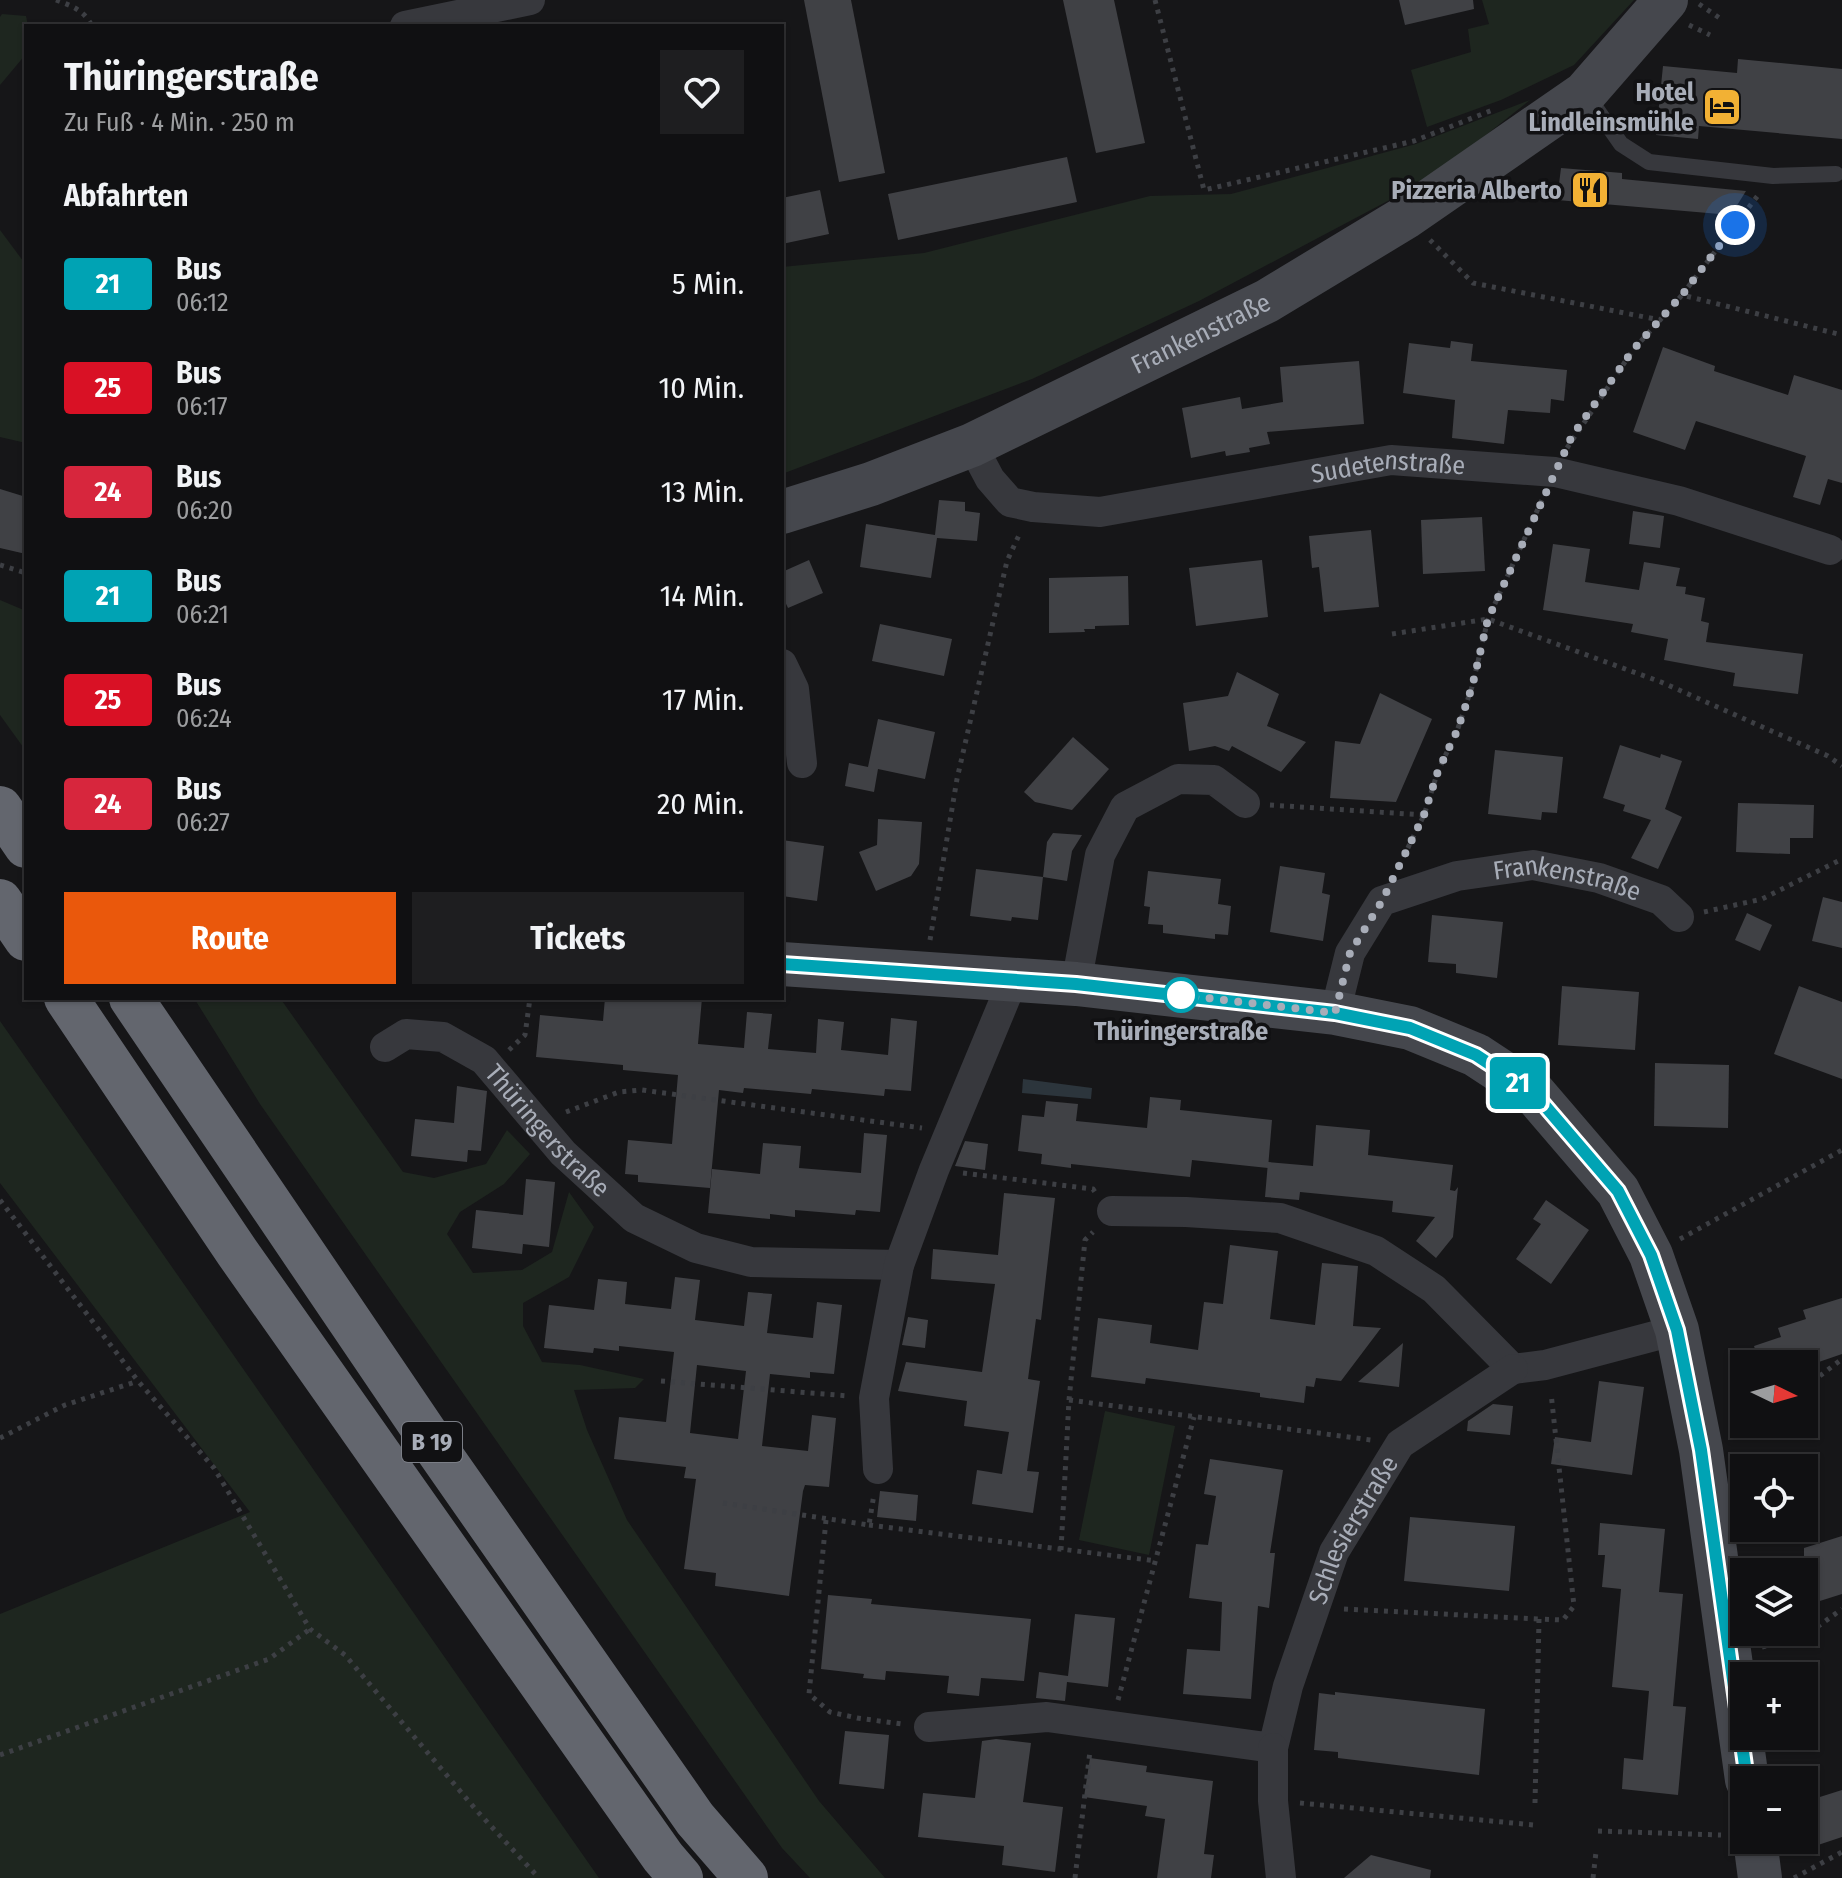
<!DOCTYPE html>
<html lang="de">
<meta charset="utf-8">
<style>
:root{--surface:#101012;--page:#1e1e20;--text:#f1f3f6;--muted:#9c9d9f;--line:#303032;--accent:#ea580c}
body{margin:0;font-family:"Fira Sans Condensed",sans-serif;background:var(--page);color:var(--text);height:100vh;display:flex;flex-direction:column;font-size:30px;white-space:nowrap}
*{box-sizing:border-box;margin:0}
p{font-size:26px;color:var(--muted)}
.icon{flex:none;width:44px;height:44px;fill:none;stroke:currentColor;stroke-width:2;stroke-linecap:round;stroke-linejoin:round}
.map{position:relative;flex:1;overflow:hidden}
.details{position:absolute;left:24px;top:24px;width:760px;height:976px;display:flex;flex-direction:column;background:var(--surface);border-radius:0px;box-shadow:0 2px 6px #0004,0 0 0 2px var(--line)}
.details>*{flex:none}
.badge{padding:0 16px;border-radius:6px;font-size:28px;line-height:52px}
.needle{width:52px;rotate:95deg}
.buttons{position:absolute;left:1730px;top:1350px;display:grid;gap:16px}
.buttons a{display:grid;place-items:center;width:88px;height:88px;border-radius:0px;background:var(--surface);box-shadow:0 2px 6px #0004,0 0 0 2px var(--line);font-size:40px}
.you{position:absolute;width:40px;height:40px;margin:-20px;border:6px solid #fff;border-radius:50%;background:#1a73e8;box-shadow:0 0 0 12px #1a73e833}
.map>.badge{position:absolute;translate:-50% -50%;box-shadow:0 0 0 4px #fff}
h2{padding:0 40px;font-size:30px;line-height:72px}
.round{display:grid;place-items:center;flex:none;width:84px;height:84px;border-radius:0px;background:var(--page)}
.overview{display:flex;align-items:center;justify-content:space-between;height:136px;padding:0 40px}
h1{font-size:38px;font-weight:700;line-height:60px}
.primary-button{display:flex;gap:16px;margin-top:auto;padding:16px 40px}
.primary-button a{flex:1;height:92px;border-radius:0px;background:var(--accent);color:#fff;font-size:32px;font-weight:700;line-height:92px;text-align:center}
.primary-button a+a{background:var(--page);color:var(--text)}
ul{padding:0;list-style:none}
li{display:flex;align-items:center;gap:24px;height:104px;padding:0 40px}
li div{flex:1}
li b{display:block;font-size:30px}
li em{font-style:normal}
li .badge{min-width:88px;font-weight:700;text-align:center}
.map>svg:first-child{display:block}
</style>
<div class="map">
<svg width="1842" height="1878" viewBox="0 0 1842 1878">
<rect width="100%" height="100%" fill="#161618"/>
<g fill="#1e261f">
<polygon points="1482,0 1634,0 1574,65 1501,100 1427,127 1411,70 1471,52 1468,29 1489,24"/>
<polygon points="2,14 26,16 28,26 26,26 26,54 0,85 0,17"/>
<polygon points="1530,100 1433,177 1199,301 1032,379 782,474 782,267 924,253 1150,196 1231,194 1416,144"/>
<polygon points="0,230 26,265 26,443 0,437"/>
<polygon points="0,600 26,611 26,751 0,715"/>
<polygon points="194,998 280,998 403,1172 434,1178 486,1164 507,1130 530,1154 504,1184 460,1212 447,1234 473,1273 522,1270 552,1252 569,1192 594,1227 569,1277 523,1303 523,1326 542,1362 580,1365 644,1379 635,1388 574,1390 587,1430 627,1520 819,1801 885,1878 810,1878 782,1848 260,1104"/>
<polygon points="0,1021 599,1878 0,1878 0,1614 250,1512 0,1183"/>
<polygon points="1105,1411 1175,1426 1149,1555 1079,1540"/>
</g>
<polygon fill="#2c353c" points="1023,1079 1092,1088 1091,1099 1022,1093"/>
<g fill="#404145" fill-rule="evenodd">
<polygon points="804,0 851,0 885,173 839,182"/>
<polygon points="1063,0 1114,0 1145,143 1096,153"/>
<polygon points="1399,0 1473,0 1474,9 1405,25"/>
<polygon points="1738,59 1842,69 1842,139 1699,126 1698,139 1656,135 1663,66 1737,73"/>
<polygon points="1067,157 1077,202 898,240 888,194"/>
<polygon points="1561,168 1622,173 1622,179 1746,191 1731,215 1557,200"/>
<polygon points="820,190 829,234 782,244 782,198"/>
<polygon points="1451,341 1473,344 1471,361 1567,370 1564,401 1551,399 1550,413 1508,410 1504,444 1452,438 1455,400 1403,393 1409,343 1450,348"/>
<polygon points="1663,347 1715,366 1714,371 1788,395 1794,375 1842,390 1842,483 1828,479 1820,505 1793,497 1806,456 1696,421 1685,450 1633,432"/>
<polygon points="1359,361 1364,424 1267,432 1270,444 1249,448 1250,452 1226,456 1225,451 1191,458 1182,408 1240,397 1242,409 1283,402 1280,367"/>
<polygon points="0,489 26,497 26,554 0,548"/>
<polygon points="939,500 965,502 965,511 980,513 977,541 937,538 931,578 860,567 866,524 935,535"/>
<polygon points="1633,511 1664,516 1660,548 1629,544"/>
<polygon points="1482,517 1485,571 1423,574 1421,520"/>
<polygon points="1371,530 1379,607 1324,612 1319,567 1312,568 1309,536"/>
<polygon points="1553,544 1590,549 1585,582 1639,590 1644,562 1680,568 1676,586 1686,587 1685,594 1705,598 1701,621 1709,623 1706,642 1803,654 1798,694 1733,686 1735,673 1664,660 1668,639 1631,632 1633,624 1543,610"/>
<polygon points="809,560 823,593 788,608 782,595 782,572"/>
<polygon points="1262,560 1268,617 1196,626 1189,568"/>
<polygon points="1128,576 1129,625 1095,626 1095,629 1084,629 1085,632 1049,633 1049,578"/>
<polygon points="880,624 952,639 944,676 872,661"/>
<polygon points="1237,672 1279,694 1267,726 1306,742 1281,772 1232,746 1229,751 1215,746 1189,751 1183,703 1228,696"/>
<polygon points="1380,693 1432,719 1396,802 1330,798 1335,741 1360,744"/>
<polygon points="878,719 935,732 925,779 878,769 874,792 845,786 849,763 868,767"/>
<polygon points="1073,737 1109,769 1072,810 1035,802 1024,792"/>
<polygon points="1620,745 1660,758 1661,754 1682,761 1665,809 1682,817 1658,869 1631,858 1651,820 1623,811 1625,805 1603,798"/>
<polygon points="1495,750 1563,757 1557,813 1542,812 1541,820 1488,814"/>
<polygon points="1738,803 1814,805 1813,838 1790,838 1790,854 1736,852"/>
<polygon points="878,819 922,822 919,864 911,876 876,891 859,852 877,845"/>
<polygon points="1053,833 1082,835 1072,851 1067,881 1043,877 1047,842"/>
<polygon points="782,840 824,846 817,901 782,896"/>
<polygon points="1280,866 1325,873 1322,893 1330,895 1323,941 1270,932"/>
<polygon points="976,869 1043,877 1038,920 1012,917 1011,921 970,916"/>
<polygon points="1148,871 1221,879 1218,904 1231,906 1228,935 1215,934 1215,939 1163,933 1163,925 1148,924 1150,907 1144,906"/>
<polygon points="1823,897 1842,902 1842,948 1812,941"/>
<polygon points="1747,913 1772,925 1760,951 1735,940"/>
<polygon points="1432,915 1503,922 1497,978 1456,973 1456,964 1428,962"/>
<polygon points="1562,986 1639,992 1635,1050 1558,1045"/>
<polygon points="1799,986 1842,1002 1842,1079 1774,1054"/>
<polygon points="605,998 702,998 698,1044 744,1048 747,1012 772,1014 768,1049 816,1053 818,1019 844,1022 841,1050 888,1055 891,1018 917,1021 911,1091 885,1089 884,1096 812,1089 811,1094 744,1088 743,1093 719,1090 710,1188 638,1182 638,1175 625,1174 628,1140 672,1144 678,1075 623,1070 623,1065 536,1057 540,1015 603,1021"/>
<polygon points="1655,1063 1729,1065 1728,1128 1654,1126"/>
<polygon points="457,1086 487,1091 481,1151 468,1150 467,1162 411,1156 415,1119 454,1123"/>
<polygon points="1150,1097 1181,1100 1180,1110 1272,1120 1268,1168 1192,1160 1190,1177 1071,1164 1071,1168 1041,1164 1042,1154 1018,1151 1022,1115 1044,1117 1046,1101 1078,1104 1076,1121 1147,1128"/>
<polygon points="1316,1125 1370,1130 1368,1155 1453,1165 1450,1190 1455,1191 1458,1187 1453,1237 1436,1258 1416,1241 1435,1217 1392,1212 1393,1201 1300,1192 1299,1200 1265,1197 1268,1162 1313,1166"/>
<polygon points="864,1133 887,1135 880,1212 856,1210 855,1215 795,1210 795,1217 770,1214 770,1219 708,1213 712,1169 760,1174 763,1143 801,1146 799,1168 861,1173"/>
<polygon points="965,1141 988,1144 985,1170 955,1166"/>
<polygon points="526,1179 555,1182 549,1247 523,1244 522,1254 472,1248 476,1210 523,1215"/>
<polygon points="1004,1193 1055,1198 1041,1320 1036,1319 1028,1379 1040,1381 1027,1471 1039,1472 1033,1513 972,1504 977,1470 1002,1474 1009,1432 964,1426 967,1401 898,1391 906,1362 982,1372 995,1284 931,1279 933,1249 998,1255"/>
<polygon points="1546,1200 1589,1230 1551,1284 1516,1259 1541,1224 1533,1219"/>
<polygon points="1230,1245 1278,1251 1270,1319 1315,1325 1322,1263 1358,1266 1353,1326 1381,1328 1341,1381 1316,1378 1314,1387 1306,1386 1304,1403 1260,1397 1260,1393 1146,1378 1145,1384 1091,1377 1098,1318 1152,1325 1150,1343 1198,1350 1204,1302 1223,1304"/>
<path d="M675 1277 700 1280 695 1320 744 1326 748 1292 772 1294 767 1333 813 1338 817 1302 842 1305 834 1374 810 1372V1378L770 1374 762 1446 808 1451 812 1415 836 1418 829 1487 805 1485 803 1491 789 1596 715 1586 716 1573 684 1569 696 1479 684 1478 686 1467 614 1459 619 1417 666 1422 674 1352 619 1346V1351L594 1348 593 1353 544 1348 549 1305 594 1310 598 1279 627 1282 625 1304 671 1309ZM697 1365 746 1371 738 1439 690 1433Z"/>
<polygon points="1842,1298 1842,1354 1813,1364 1760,1364 1754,1346 1781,1337 1778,1328 1806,1319 1803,1310"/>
<polygon points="908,1317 928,1320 925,1348 902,1345"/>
<polygon points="1403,1343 1399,1387 1358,1382"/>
<polygon points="1599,1381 1644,1387 1632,1475 1551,1464 1555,1437 1591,1442"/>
<polygon points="1493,1404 1513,1406 1510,1435 1467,1431 1468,1421"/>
<polygon points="1210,1459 1283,1470 1270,1553 1275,1553 1269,1608 1258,1606 1251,1699 1183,1694 1187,1649 1220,1651 1222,1602 1189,1598 1196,1544 1208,1545 1216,1496 1204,1494"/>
<polygon points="880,1491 918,1495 916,1521 877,1517"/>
<polygon points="1410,1517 1515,1526 1509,1591 1404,1581"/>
<polygon points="1600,1523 1665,1529 1659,1592 1683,1594 1673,1706 1686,1707 1678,1795 1622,1789 1624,1758 1643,1760 1649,1691 1612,1687 1621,1589 1602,1587 1605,1555 1598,1555"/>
<polygon points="1842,1536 1842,1594 1804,1606 1804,1548"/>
<polygon points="828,1595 872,1599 871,1604 1031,1619 1024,1681 981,1678 979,1696 947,1693 949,1676 886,1671 885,1680 863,1678 864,1674 821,1669"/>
<polygon points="1075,1614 1115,1618 1108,1687 1067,1682 1065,1701 1036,1698 1039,1672 1068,1676"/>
<polygon points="1335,1692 1485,1709 1479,1775 1338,1758 1338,1752 1314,1750 1319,1693 1335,1695"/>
<polygon points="845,1731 889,1735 884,1789 839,1784"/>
<polygon points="996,1739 1031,1743 1023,1802 1063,1807 1055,1872 1002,1865 1004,1846 918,1837 923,1793 975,1798 982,1741"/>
<polygon points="1090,1758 1147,1766 1146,1772 1213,1781 1204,1854 1214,1855 1211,1878 1157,1878 1165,1819 1145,1816 1147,1806 1084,1797"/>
<polygon points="1842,1790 1842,1837 1818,1845 1804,1802"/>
<polygon points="1371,1855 1431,1870 1430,1878 1344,1878"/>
</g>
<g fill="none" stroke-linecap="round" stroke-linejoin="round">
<g stroke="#3d3f44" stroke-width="5" stroke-dasharray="4 6" stroke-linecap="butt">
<path d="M56 0C72 6 84 10 92 26"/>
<polyline points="1155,0 1204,190 1414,141 1495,109"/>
<polyline points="1699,4 1721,19"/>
<polyline points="1689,25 1710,35"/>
<polyline points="1430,240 1473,283 1660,320 1682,295 1842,335"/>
<polyline points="1682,295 1759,194"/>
<polyline points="1567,448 1633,350 1660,320"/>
<polyline points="0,565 26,573"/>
<polyline points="1392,634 1488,619 1661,682 1828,756 1842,766"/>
<polyline points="1270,805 1424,815"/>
<polyline points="1399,866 1424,815 1438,771 1457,731 1472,687 1488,619 1542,500"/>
<polyline points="1704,912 1762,899 1842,859"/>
<polyline points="930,940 957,779 1007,561 1020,533"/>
<polyline points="509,1050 525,1035 530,998"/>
<polyline points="566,1112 619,1092 642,1090 922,1128"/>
<polyline points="963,1173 1093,1189 1095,1192"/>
<polyline points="0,1200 138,1381 214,1468 310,1629 345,1655 477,1811 539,1878"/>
<polyline points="1680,1239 1842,1150"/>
<polyline points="661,1381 849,1396"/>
<polyline points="1804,1388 1842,1359"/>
<polyline points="1069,1400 1371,1440"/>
<polyline points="1731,1435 1754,1424"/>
<polyline points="0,1438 65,1405 138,1381"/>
<polyline points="723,1503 869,1525 874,1494"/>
<polyline points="826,1520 809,1694 830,1712 857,1718 902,1724"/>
<polyline points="869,1525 1156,1561"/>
<polyline points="1061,1550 1069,1400 1085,1240 1093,1232"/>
<polyline points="1344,1609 1539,1619"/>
<polyline points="1762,1647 1802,1638 1842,1609"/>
<polyline points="1118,1700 1194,1417"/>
<polyline points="0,1755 269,1659 310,1629"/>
<polyline points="1300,1803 1534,1825"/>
<polyline points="1535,1803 1539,1619 1563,1620 1574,1606 1551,1393"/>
<polyline points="1598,1831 1721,1835"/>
<polyline points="1075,1878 1090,1751"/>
<polyline points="1593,1878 1596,1852"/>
<polyline points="1794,1878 1842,1852"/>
</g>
<polyline stroke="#37383d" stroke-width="16" points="1586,94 1621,144 1649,162 1773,176 1836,174"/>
<g stroke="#37383d" stroke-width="30">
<polyline points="405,26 530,0"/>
<path id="s1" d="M972 445 990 479 1010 502 1033 507 1100 512 1391 460 1555 472 1679 501 1830 550"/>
<polyline points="782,664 794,689 802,763"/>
<polyline points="1076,984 1100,855 1125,807 1178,779 1214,780 1245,803"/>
<path id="s2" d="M1335 1013 1350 953 1382 901 1457 876 1533 865 1599 878 1661 900 1679 917"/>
<path id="s3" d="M385 1047 406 1034 443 1037 484 1060 563 1153 634 1218 696 1248 751 1262 899 1265"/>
<polyline points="1112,1211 1186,1212 1280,1218 1376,1251 1434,1289 1513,1369 1545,1365 1677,1330"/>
<polyline points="878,1469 874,1398 899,1265 934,1170 1013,980"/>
<path id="s4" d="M929 1727 1047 1717 1273 1748 1288 1686 1334 1552 1400 1444 1513 1369"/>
<polyline points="1273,1748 1273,1801 1281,1878"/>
</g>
<g stroke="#45474d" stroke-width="44">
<path id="s5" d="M782 512 871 484 972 445 1267 301 1406 217 1585 93 1666 0"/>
<polyline points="782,964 1076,984 1335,1013 1410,1028 1476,1055 1534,1093 1618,1191 1651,1255 1677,1330 1701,1450 1747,1780"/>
<polyline points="1755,1840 1760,1878"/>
</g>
<g stroke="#63666e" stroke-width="44">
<polyline points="0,808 26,846"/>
<polyline points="0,901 26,939"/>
<polyline points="66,998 237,1252 663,1857 681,1878"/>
<polyline points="131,998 429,1438 695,1819 746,1878"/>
</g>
</g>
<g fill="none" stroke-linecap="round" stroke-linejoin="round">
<g stroke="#fff" stroke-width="18">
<polyline id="line" points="782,964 1076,984 1335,1013 1410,1028 1476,1055 1534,1093 1618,1191 1651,1255 1677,1330 1701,1450 1747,1780"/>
</g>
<use href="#line" stroke="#00a3b4" stroke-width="12"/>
<polyline stroke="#a8adb8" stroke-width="8" stroke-dasharray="0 14.4" points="1181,995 1335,1013 1350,953 1382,901 1424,815 1438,771 1457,731 1472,687 1488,619 1572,436 1633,350 1682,295 1735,225"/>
</g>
<defs>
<g id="hotel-square" transform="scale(2)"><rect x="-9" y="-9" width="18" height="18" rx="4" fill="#f2b134" stroke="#111113"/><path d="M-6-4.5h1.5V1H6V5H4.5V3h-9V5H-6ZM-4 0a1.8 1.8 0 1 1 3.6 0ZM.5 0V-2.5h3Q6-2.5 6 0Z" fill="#111"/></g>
<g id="restaurant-square" transform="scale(2)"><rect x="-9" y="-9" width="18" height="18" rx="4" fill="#f2b134" stroke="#111113"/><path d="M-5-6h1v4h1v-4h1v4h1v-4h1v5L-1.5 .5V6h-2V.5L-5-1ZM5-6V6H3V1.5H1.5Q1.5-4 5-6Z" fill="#111"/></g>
</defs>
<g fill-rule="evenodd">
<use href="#hotel-square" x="1722" y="107"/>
<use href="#restaurant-square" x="1590" y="190"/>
</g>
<circle fill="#fff" stroke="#00a3b4" stroke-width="4" cx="1181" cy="995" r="16"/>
<g text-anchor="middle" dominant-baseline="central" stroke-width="7" stroke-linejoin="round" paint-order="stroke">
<rect fill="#111113" stroke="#7b7e86" stroke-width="2" x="402" y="1422" width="60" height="40" rx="6"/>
<g font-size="24" font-weight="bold" fill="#a8adb8">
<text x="432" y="1442">B 19</text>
</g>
<g font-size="26" font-weight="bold" fill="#a8adb8" stroke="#111113" text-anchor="end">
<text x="1694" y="92">Hotel<tspan x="1694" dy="30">Lindleinsmühle</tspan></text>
<text x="1562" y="190">Pizzeria Alberto</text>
</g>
<g font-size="26" fill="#a8adb8" stroke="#111113">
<text stroke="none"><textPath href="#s5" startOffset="456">Frankenstraße</textPath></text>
<text stroke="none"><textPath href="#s1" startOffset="452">Sudetenstraße</textPath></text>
<text stroke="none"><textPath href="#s2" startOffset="314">Frankenstraße</textPath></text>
<text stroke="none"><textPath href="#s3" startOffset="204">Thüringerstraße</textPath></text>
<text stroke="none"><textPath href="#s4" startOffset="580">Schlesierstraße</textPath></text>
</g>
<g font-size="26" font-weight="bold" fill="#a8adb8" stroke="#111113">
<text x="1181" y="1031">Thüringerstraße</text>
</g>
</g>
</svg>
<div class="buttons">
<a><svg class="needle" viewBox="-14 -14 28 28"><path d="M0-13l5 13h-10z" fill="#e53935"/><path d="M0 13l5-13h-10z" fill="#9c9d9f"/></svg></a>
<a><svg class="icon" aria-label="locate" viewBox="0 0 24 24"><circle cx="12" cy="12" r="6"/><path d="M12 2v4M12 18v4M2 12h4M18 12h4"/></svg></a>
<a><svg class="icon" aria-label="layers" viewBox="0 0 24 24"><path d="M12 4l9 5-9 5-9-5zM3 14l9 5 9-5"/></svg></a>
<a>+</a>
<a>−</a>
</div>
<div class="you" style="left:1735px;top:225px"></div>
<b class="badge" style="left:1518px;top:1083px;background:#00a3b4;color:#fff">21</b>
<section class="details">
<div class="overview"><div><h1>Thüringerstraße</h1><p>Zu Fuß · 4 Min. · 250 m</p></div><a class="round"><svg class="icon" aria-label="heart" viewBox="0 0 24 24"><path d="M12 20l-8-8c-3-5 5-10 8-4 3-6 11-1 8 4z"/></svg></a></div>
<h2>Abfahrten</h2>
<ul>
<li><span class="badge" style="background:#00a3b4;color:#fff">21</span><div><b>Bus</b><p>06:12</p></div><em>5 Min.</em></li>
<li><span class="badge" style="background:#d91125;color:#fff">25</span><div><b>Bus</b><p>06:17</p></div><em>10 Min.</em></li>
<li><span class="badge" style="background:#d7263d;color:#fff">24</span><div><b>Bus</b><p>06:20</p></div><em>13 Min.</em></li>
<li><span class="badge" style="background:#00a3b4;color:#fff">21</span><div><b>Bus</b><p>06:21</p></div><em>14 Min.</em></li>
<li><span class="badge" style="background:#d91125;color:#fff">25</span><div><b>Bus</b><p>06:24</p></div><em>17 Min.</em></li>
<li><span class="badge" style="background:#d7263d;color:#fff">24</span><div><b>Bus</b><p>06:27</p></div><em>20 Min.</em></li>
</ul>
<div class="primary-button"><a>Route</a><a>Tickets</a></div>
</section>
</div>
